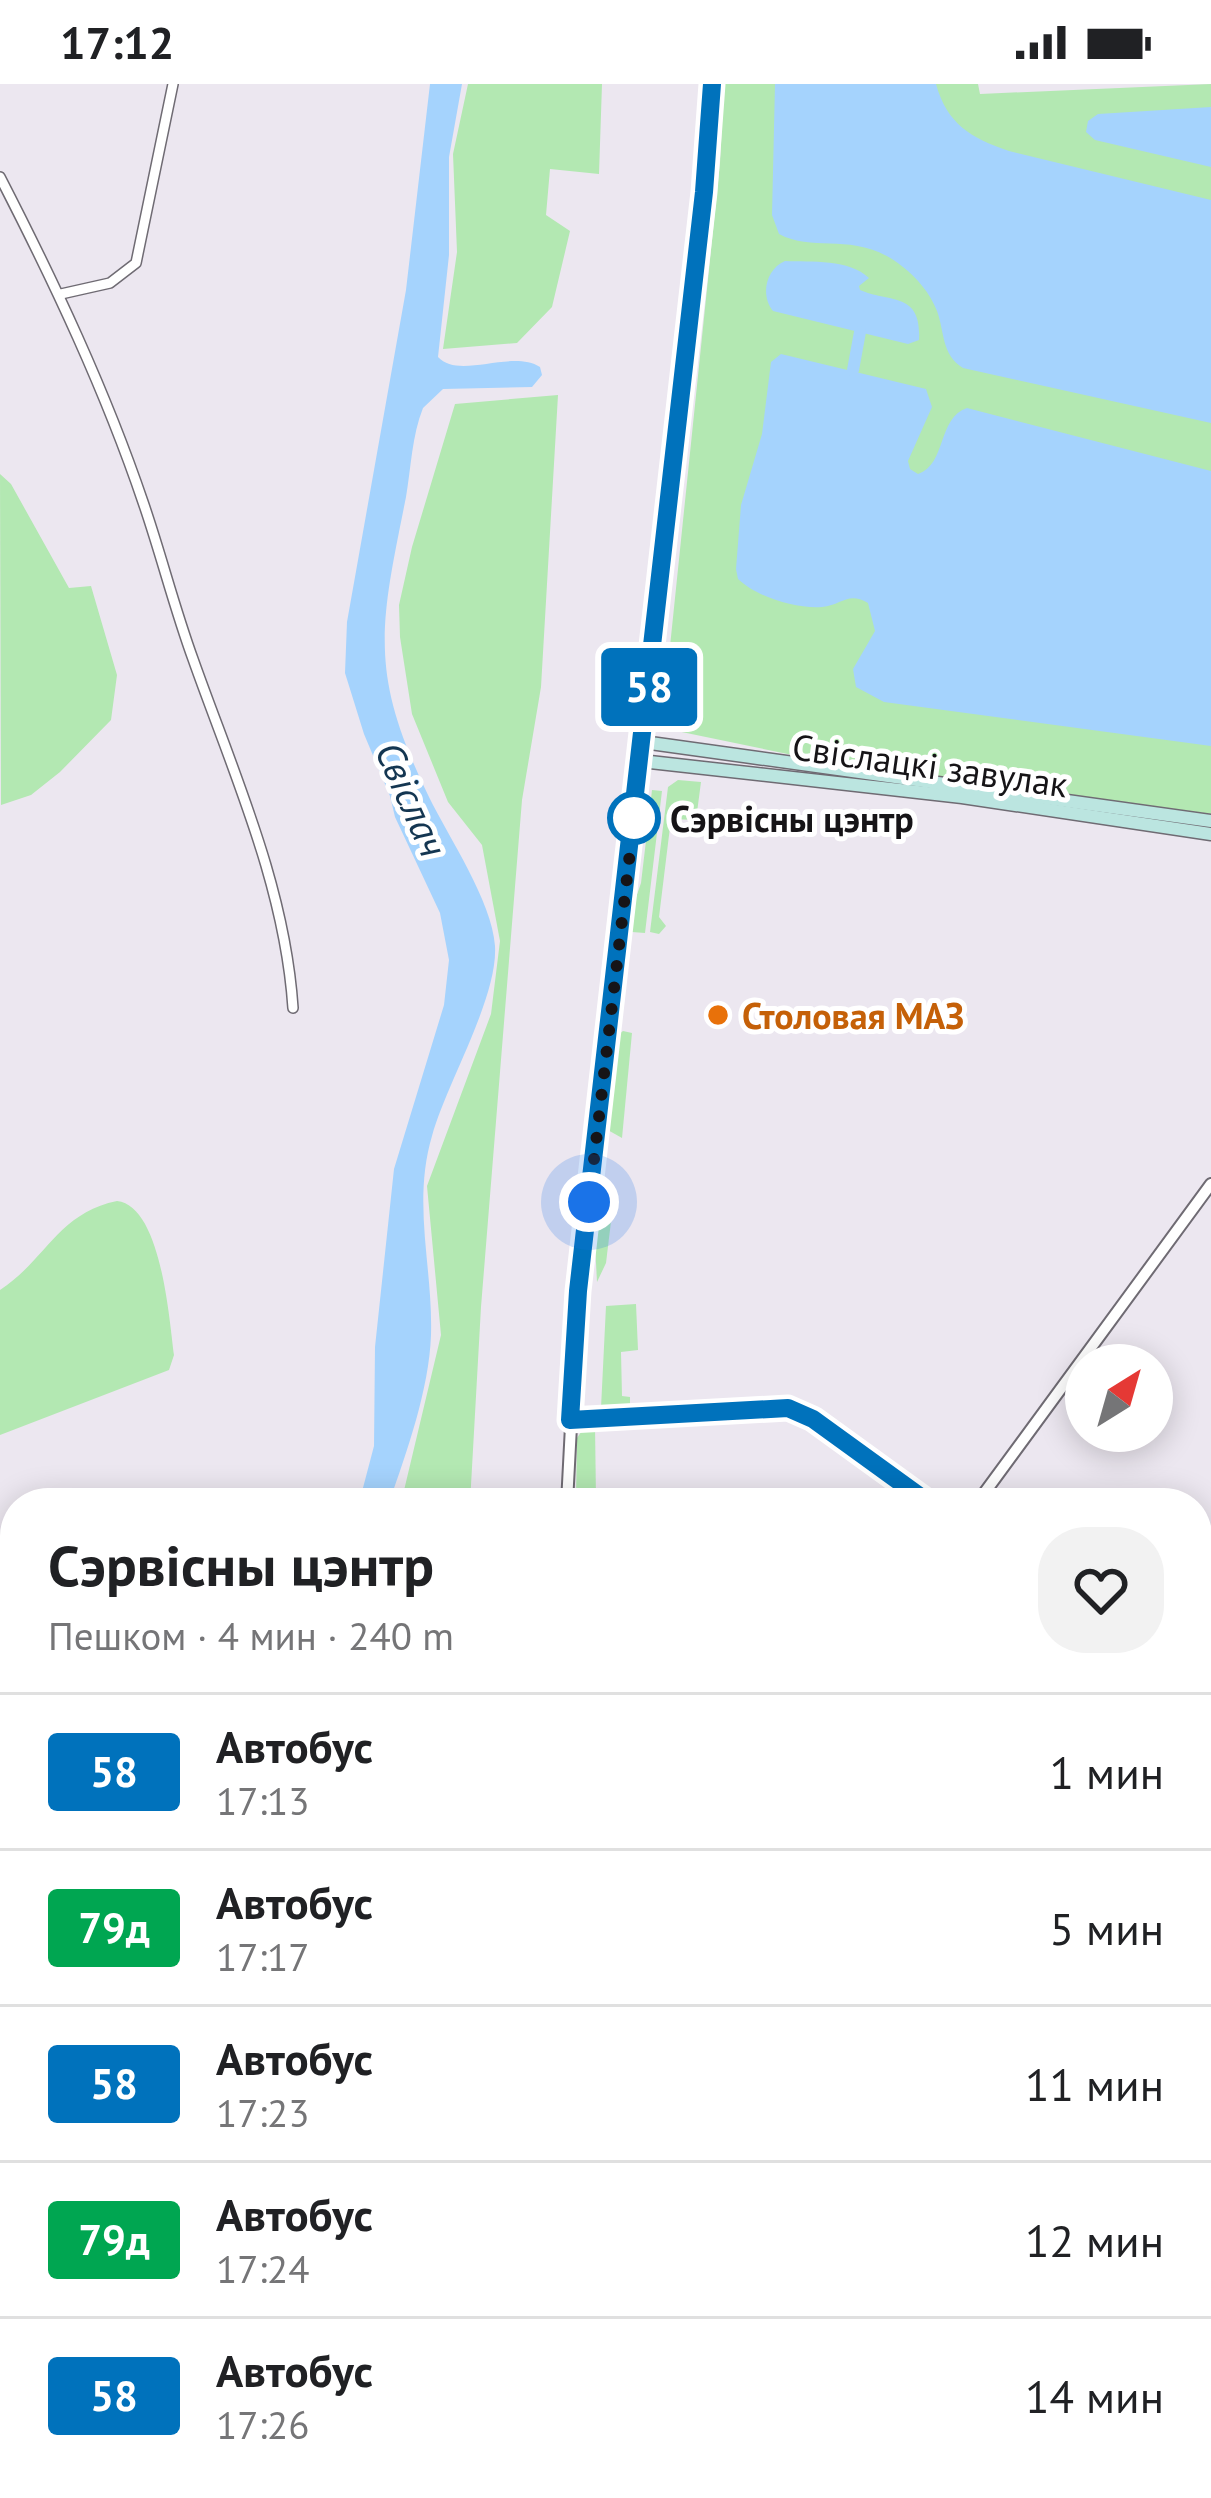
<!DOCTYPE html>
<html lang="ru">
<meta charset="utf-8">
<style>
:root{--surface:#fff;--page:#f2f2f2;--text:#202124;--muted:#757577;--line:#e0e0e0}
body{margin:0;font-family:"PT Sans",sans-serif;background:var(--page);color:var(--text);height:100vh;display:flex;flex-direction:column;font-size:45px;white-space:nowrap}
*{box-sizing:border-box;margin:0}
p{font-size:39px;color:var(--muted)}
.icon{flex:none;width:66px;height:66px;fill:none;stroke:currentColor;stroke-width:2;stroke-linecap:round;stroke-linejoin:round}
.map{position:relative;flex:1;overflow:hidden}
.panel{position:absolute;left:0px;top:1404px;width:1212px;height:1011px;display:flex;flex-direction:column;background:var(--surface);border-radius:48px 48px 0 0;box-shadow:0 6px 30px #0003}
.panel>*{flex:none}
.badge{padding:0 24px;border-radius:9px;font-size:42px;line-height:78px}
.needle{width:78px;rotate:37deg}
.fabs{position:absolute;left:1065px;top:1260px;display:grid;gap:24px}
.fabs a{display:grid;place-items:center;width:108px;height:108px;border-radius:50%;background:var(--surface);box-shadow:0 6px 30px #0003;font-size:60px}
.you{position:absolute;width:60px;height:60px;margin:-30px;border:9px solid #fff;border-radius:50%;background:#1a73e8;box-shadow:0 0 0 18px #1a73e833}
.map>.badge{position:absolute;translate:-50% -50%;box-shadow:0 0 0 6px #fff}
.round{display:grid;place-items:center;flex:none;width:126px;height:126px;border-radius:48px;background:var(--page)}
.overview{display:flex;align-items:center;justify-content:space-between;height:204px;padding:0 48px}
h1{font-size:57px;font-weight:800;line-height:90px}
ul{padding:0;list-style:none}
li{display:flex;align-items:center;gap:36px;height:156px;padding:0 48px;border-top:3px solid var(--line)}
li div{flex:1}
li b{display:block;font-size:45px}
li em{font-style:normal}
li .badge{min-width:132px;font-weight:700;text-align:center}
.status{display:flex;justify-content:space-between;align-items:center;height:84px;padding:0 60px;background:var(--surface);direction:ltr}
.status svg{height:33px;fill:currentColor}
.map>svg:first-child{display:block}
</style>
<div class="status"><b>17:12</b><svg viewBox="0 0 49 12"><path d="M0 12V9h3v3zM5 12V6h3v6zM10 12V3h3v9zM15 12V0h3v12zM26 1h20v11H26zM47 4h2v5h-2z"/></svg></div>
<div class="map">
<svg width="1211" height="2414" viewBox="0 0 1211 2414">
<rect width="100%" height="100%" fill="#ece7f0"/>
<g fill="#b3e8b2">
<polygon points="468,0 602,0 599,90 550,85 546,131 570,147 552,223 517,259 443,265 457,168 453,70"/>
<polygon points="724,0 978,0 980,10 1211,0 1211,730 807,674 672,646 663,630 720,79"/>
<polygon points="558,311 541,603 522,716 481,1223 470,1419 401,1419 441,1251 427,1102 491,930 500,857 482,761 448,718 412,630 400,553 399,521 412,463 455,320"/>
<polygon points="0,390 11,400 69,504 91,502 117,591 111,636 60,688 31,711 1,721"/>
<polygon points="678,696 701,698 696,736 671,735 659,833 666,842 659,850 650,848 668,703"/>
<polygon points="652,706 662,707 645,849 632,848 627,840 641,799"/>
<polygon points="623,947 632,949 622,1054 606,1045 615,953"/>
<path d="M117 1117C161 1122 169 1233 174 1271L169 1286 0 1351V1206C46 1176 58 1129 117 1117Z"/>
<polygon points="593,1121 613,1121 606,1179 597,1198"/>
<polygon points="636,1220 638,1266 621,1268 622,1312 630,1313 630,1323 601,1324 606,1222"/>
<polygon points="586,1341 595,1341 596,1415 576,1415 577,1354"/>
<polygon points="0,1492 15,1497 15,1679 0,1695"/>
</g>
<g fill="#a5d3fd">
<path d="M430 0H462L449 73V171L438 273C459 296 511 265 540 283L542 291 532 303 443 305 423 324C412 351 411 384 406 413 380 543 368 588 429 713 449 754 492 817 495 862 498 914 447 998 432 1052 412 1120 433 1183 431 1251 429 1306 407 1367 389 1419H359L374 1362 375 1263 394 1085 444 921 449 876 440 829 395 733 390 712 364 650 345 589 347 538 406 206Z"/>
<path d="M775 0H936C947 40 971 54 1009 67L1211 116V339L963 284C941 270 945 249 937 227 930 209 917 194 903 183 856 145 816 170 779 150L772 131Z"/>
<polygon points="1211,23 1211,83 1095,56 1086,48 1088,37 1098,30"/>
<path d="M785 177C812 178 849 175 869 194L859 202 860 206C889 219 922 207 919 256L908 260 773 227C760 211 766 185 785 177Z"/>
<path d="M781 270 926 305 932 323 908 377 910 385 918 390C947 380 937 334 967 324L1211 387V662L884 618 856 603 853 585 875 547 868 519C848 507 842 521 822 523 796 525 757 513 738 495L736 485 741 421 762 350 771 278Z"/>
<polygon points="0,2316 15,2338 15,2400 60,2402 43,2414 0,2414"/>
</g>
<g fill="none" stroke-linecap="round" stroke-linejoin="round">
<polyline stroke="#a5d3fd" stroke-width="12" points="853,286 860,248"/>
<g stroke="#6f6b73" stroke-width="12">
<g id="minor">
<path d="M0 93C54 198 105 306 143 418 161 470 174 523 193 575 233 688 285 802 293 924"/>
<polyline points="61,210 110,199 136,179 173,0"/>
</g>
</g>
<g stroke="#6f6b73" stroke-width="14">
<g id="tertiary">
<polyline points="570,1336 788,1325 813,1335 929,1419"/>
<polyline points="567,1419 578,1207 641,677"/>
<polyline points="977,1419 1211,1100"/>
<polyline points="1197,1599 1211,1609"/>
<polyline points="1197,2175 1211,2185"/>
<polyline points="1197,2222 1211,2213"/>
<polyline points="801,2400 807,2414"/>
<polyline points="925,2414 944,2400"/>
</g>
</g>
<g stroke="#6f6b73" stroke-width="15">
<g id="secondary">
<polyline points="712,0 708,78 641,677 962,713 1211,750"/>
<polyline points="643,658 1211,737"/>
</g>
</g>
<use href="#minor" stroke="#fff" stroke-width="9"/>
<use href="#tertiary" stroke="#fff" stroke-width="10"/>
<use href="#secondary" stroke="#bbe5e0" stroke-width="12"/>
</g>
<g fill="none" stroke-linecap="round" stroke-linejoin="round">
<g stroke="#fff" stroke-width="27">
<polyline id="line" points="712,0 704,108 578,1207 570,1336 788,1324 813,1335 929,1419"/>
</g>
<use href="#line" stroke="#0072bc" stroke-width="18"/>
<polyline stroke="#161417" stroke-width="12" stroke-dasharray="0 21.6" points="589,1118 634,734"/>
</g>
<circle fill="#fff" stroke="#0072bc" stroke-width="6" cx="634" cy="734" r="24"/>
<circle fill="#e8710a" stroke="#fff" stroke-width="4.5" cx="718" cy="931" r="12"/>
<g text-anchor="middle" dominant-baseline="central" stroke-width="10" stroke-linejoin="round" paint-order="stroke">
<g font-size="36" fill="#161417" stroke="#fff">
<text transform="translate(930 681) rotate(8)">Свіслацкі завулак</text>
</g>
<g font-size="36" font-weight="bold" fill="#161417" stroke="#fff" text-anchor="start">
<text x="670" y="734">Сэрвісны цэнтр</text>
</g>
<g font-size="36" font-weight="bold" fill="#c56008" stroke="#fff" text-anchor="start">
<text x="742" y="931">Столовая МАЗ</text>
</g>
<g font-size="39" font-style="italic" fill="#143651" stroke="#fff">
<text transform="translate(412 715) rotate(66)">Свіслач</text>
</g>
</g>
</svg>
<div class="fabs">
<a><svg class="needle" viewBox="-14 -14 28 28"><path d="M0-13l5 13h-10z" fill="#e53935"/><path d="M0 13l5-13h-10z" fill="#757577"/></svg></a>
</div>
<div class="you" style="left:589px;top:1118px"></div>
<b class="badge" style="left:649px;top:603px;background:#0072bc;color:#fff">58</b>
<section class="panel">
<div class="overview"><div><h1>Сэрвісны цэнтр</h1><p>Пешком · 4 мин · 240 m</p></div><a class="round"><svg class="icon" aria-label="heart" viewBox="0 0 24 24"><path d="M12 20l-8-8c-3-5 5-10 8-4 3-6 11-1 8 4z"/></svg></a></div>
<ul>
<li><span class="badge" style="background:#0072bc;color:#fff">58</span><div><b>Автобус</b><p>17:13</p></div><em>1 мин</em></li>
<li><span class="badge" style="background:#00a651;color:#fff">79д</span><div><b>Автобус</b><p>17:17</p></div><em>5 мин</em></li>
<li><span class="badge" style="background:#0072bc;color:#fff">58</span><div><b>Автобус</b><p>17:23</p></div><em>11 мин</em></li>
<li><span class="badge" style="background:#00a651;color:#fff">79д</span><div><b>Автобус</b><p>17:24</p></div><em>12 мин</em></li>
<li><span class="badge" style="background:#0072bc;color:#fff">58</span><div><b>Автобус</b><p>17:26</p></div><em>14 мин</em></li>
</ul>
</section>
</div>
